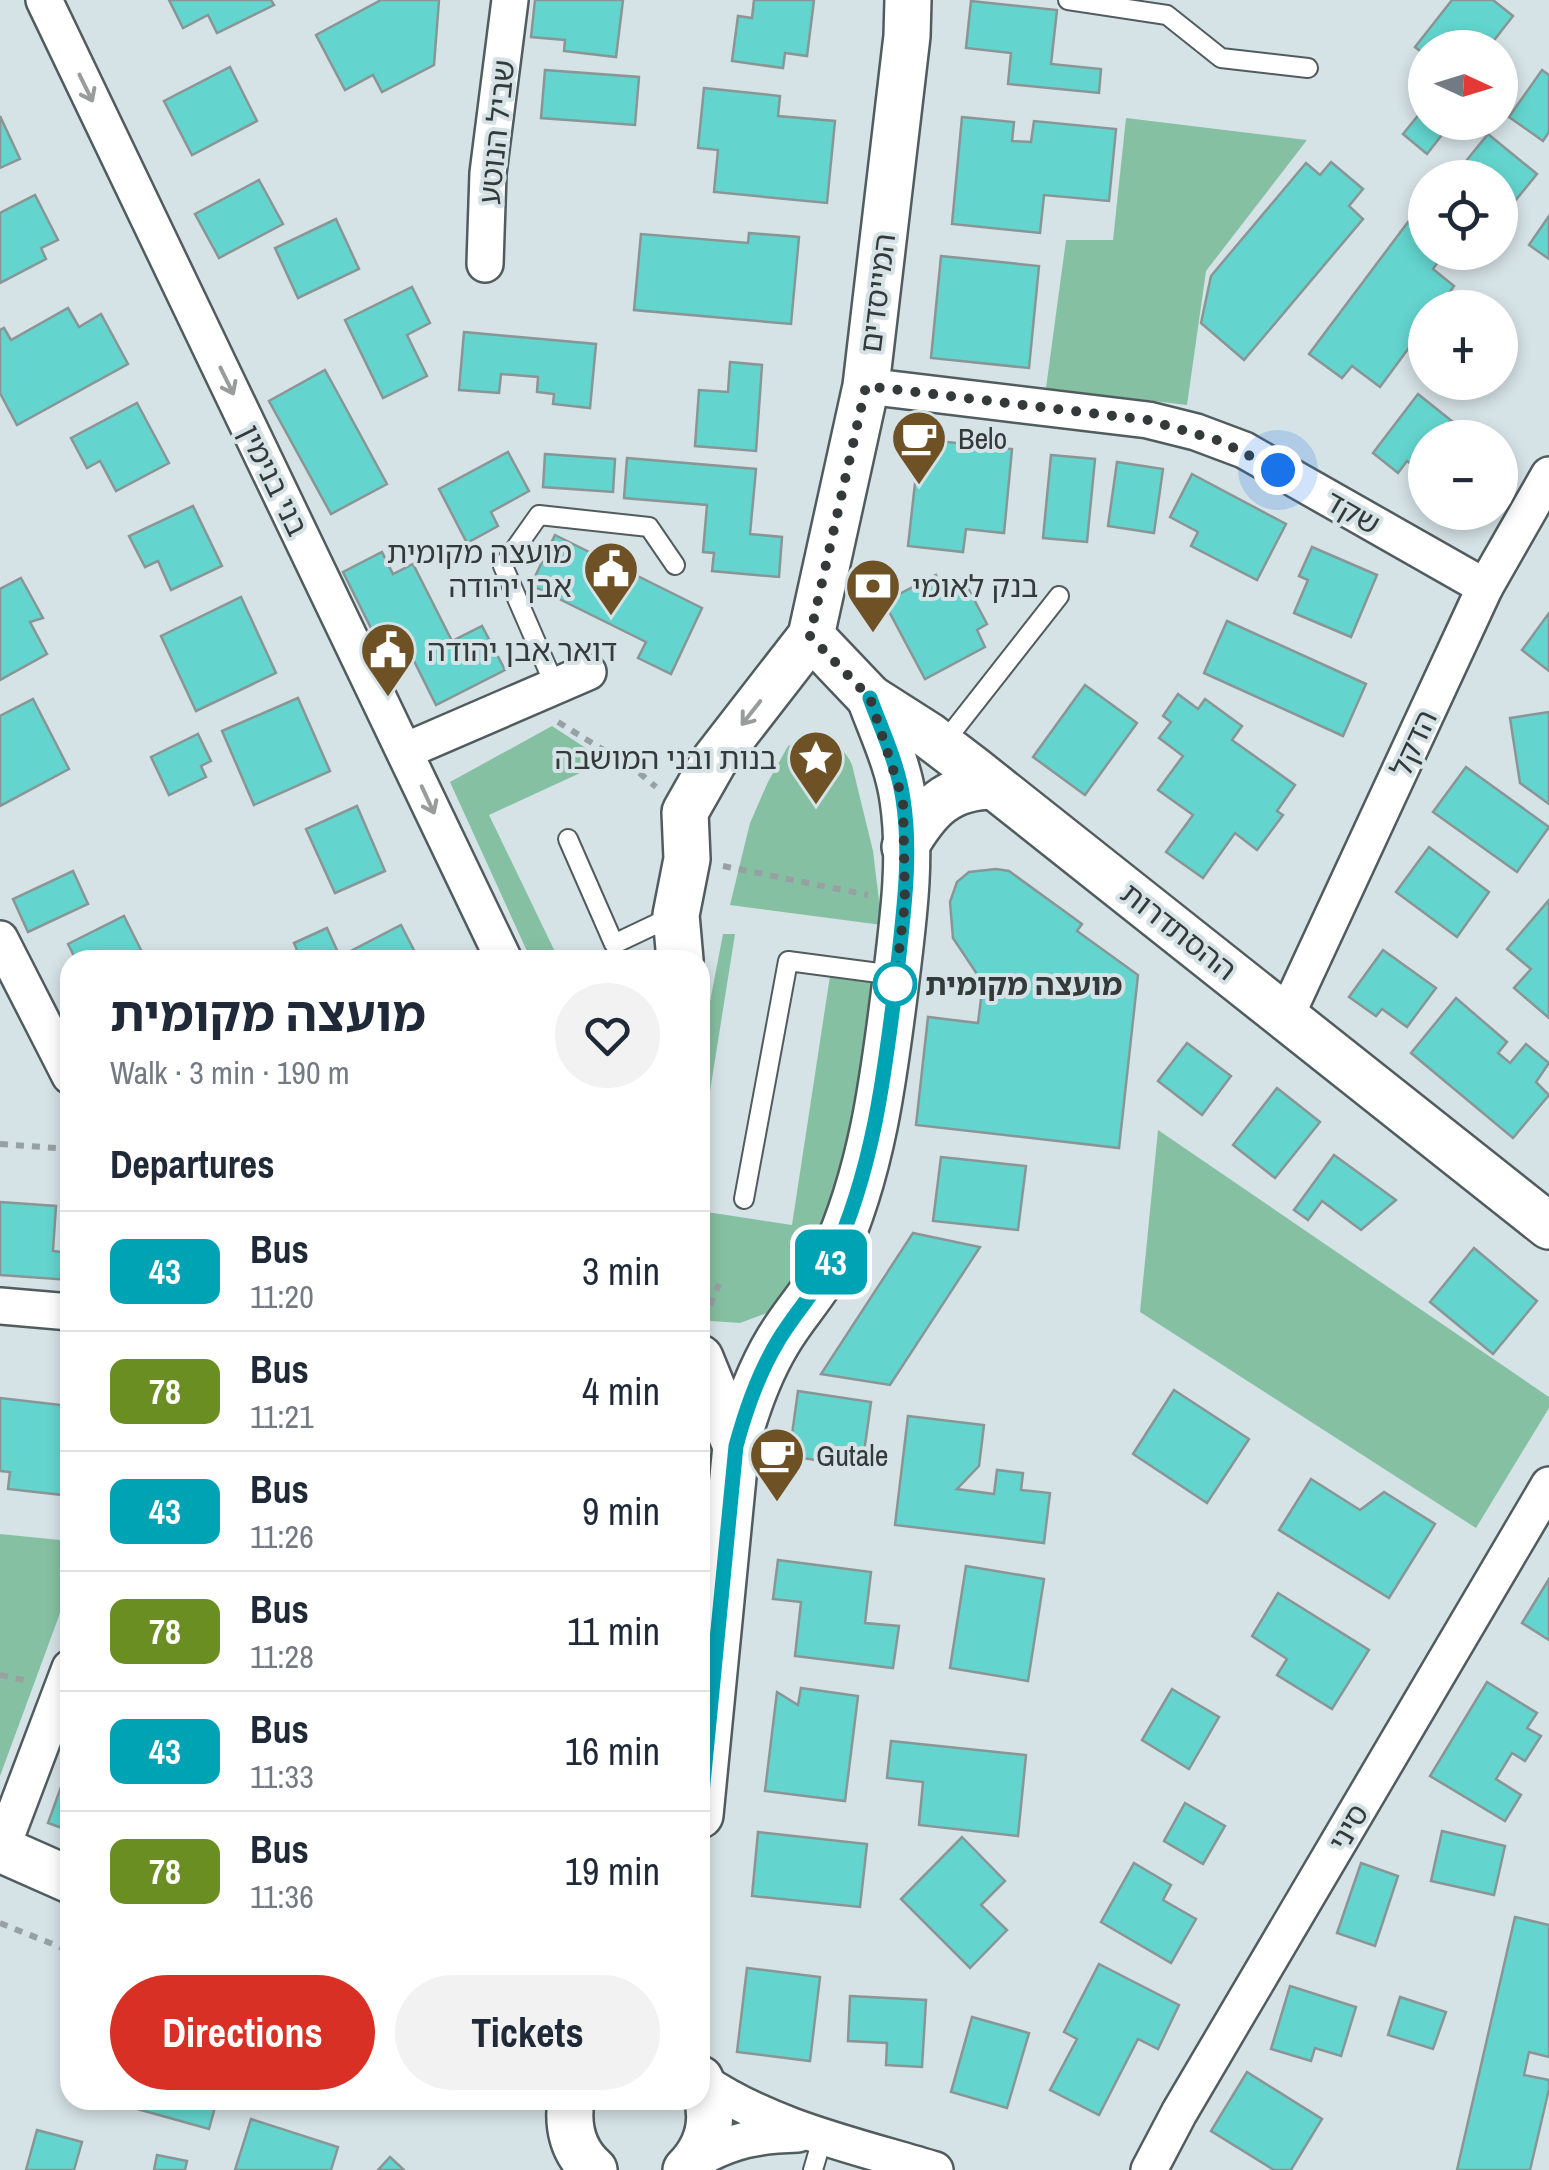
<!DOCTYPE html>
<meta charset="utf-8">
<style>
:root{--surface:#fff;--page:#f2f2f3;--text:#1f2937;--muted:#747a83;--line:#e0e1e3;--accent:#d93025}
body{margin:0;font-family:"Archivo Narrow","Noto Sans Hebrew",sans-serif;background:var(--page);color:var(--text);height:100vh;display:flex;flex-direction:column;font-size:38px;white-space:nowrap}
*{box-sizing:border-box;margin:0}
p{font-size:32px;color:var(--muted)}
.icon{flex:none;width:55px;height:55px;fill:none;stroke:currentColor;stroke-width:2;stroke-linecap:round;stroke-linejoin:round}
.map{position:relative;flex:1;overflow:hidden}
.details{position:absolute;left:60px;top:950px;width:650px;height:1160px;display:flex;flex-direction:column;background:var(--surface);border-radius:30px;box-shadow:0 5px 15px #0003}
.details>*{flex:none}
.badge{padding:0 20px;border-radius:15px;font-size:35px;line-height:65px}
.needle{width:65px;rotate:94deg}
.fabs{position:absolute;left:1408px;top:30px;display:grid;gap:20px}
.fabs a{display:grid;place-items:center;width:110px;height:110px;border-radius:50%;background:var(--surface);box-shadow:0 5px 15px #0003;font-size:50px}
.you{position:absolute;width:50px;height:50px;margin:-25px;border:8px solid #fff;border-radius:50%;background:#1a73e8;box-shadow:0 0 0 15px #1a73e833}
.map>.badge{position:absolute;translate:-50% -50%;box-shadow:0 0 0 5px #fff}
h2{padding:0 50px;font-size:38px;line-height:90px}
.round{display:grid;place-items:center;flex:none;width:105px;height:105px;border-radius:52px;background:var(--page)}
.overview{display:flex;align-items:center;justify-content:space-between;height:170px;padding:0 50px}
h1{font-size:48px;font-weight:700;line-height:75px}
.cta{display:flex;gap:20px;margin-top:auto;padding:20px 50px}
.cta a{flex:1;height:115px;border-radius:60px;background:var(--accent);color:#fff;font-size:40px;font-weight:700;line-height:115px;text-align:center}
.cta a+a{background:var(--page);color:var(--text)}
ul{padding:0;list-style:none}
li{display:flex;align-items:center;gap:30px;height:120px;padding:0 50px;border-top:2px solid var(--line)}
li div{flex:1}
li b{display:block;font-size:38px}
li em{font-style:normal}
li .badge{min-width:110px;font-weight:700;text-align:center}
.map>svg:first-child{display:block}
</style>
<div class="map">
<svg width="1549" height="2170" viewBox="0 0 1549 2170">
<rect width="100%" height="100%" fill="#d5e2e6"/>
<g fill="#86c0a2">
<polygon points="1126,118 1307,140 1206,271 1187,405 1046,388 1066,240 1113,240"/>
<polygon points="552,726 598,756 591,768 489,815 559,960 531,960 450,782"/>
<path d="M803 740C826 741 842 742 852 765L873 851 882 925 730 905 750 823 768 782 788 746Z"/>
<polygon points="723,934 735,934 700,1154 700,1054"/>
<polygon points="830,976 877,983 856,1137 817,1265 772,1311 740,1323 711,1321 700,1316 700,1211 792,1225"/>
<polygon points="1158,1130 1549,1397 1549,1408 1476,1528 1140,1312"/>
<polygon points="0,1534 70,1541 70,1586 0,1776"/>
</g>
<g fill="#63d5ce" stroke="#899695" stroke-width="2.5">
<polygon points="169,0 271,0 274,5 217,33 208,15 183,28"/>
<polygon points="381,0 439,0 434,65 382,92 373,75 345,90 316,35"/>
<polygon points="535,0 623,0 616,57 564,51 565,40 531,37"/>
<polygon points="754,0 814,0 807,56 785,53 783,68 732,61 738,16 752,18"/>
<polygon points="1452,0 1493,0 1513,16 1488,48 1425,48 1425,55 1415,47"/>
<polygon points="971,1 1057,10 1051,64 1101,69 1099,93 1008,84 1011,53 966,48"/>
<polygon points="230,67 257,121 192,155 164,101"/>
<polygon points="545,70 639,77 635,125 541,118"/>
<polygon points="1542,70 1549,75 1549,132 1543,141 1509,117"/>
<polygon points="704,88 780,96 778,116 835,121 827,203 714,192 718,150 698,148"/>
<polygon points="1425,107 1425,122 1452,122 1427,154 1403,134"/>
<polygon points="0,116 20,159 0,168"/>
<polygon points="962,117 1014,122 1012,141 1031,142 1034,121 1116,129 1109,201 1044,195 1040,233 952,224"/>
<polygon points="1488,134 1537,174 1502,217 1500,178 1453,177"/>
<polygon points="1331,162 1363,189 1349,206 1363,219 1244,360 1201,323 1211,276 1306,163 1320,175"/>
<polygon points="259,180 283,224 219,258 195,214"/>
<polygon points="35,195 58,240 41,248 46,259 0,283 0,213"/>
<polygon points="1549,216 1549,259 1529,245"/>
<polygon points="336,219 359,269 298,298 275,248"/>
<polygon points="1408,222 1425,234 1425,252 1445,252 1433,269 1454,286 1439,308 1425,308 1425,326 1380,387 1352,366 1342,378 1309,354"/>
<polygon points="749,233 799,237 791,324 634,310 641,234 748,243"/>
<polygon points="941,256 1039,266 1029,368 931,358"/>
<polygon points="412,287 430,323 407,335 427,376 383,398 345,320"/>
<polygon points="68,308 79,327 101,314 128,364 17,425 0,393 0,330 4,328 11,340"/>
<polygon points="464,332 596,344 590,408 553,404 554,394 537,392 538,377 501,374 499,393 459,390"/>
<polygon points="730,362 762,365 756,451 695,446 699,390 728,392"/>
<polygon points="325,370 387,484 331,514 269,401"/>
<polygon points="1418,394 1473,438 1425,438 1425,475 1407,461 1398,473 1373,453"/>
<polygon points="137,403 169,463 116,491 100,461 87,468 71,438"/>
<polygon points="920,439 1012,449 1004,533 966,529 963,552 908,546"/>
<polygon points="508,452 529,491 491,512 498,526 467,543 439,489"/>
<polygon points="545,454 615,459 613,492 543,487"/>
<polygon points="1051,455 1095,459 1087,542 1043,538"/>
<polygon points="627,458 756,469 750,534 782,537 779,577 712,571 714,553 703,552 707,505 624,498"/>
<polygon points="1117,462 1163,469 1154,533 1108,526"/>
<polygon points="1192,474 1286,524 1257,580 1191,546 1198,532 1170,517"/>
<polygon points="193,506 222,566 171,590 158,561 145,567 129,536"/>
<polygon points="555,535 702,608 671,674 638,658 646,642 531,585"/>
<polygon points="1312,547 1377,575 1351,637 1294,613 1308,580 1299,576"/>
<polygon points="382,552 393,574 413,564 452,641 482,626 505,670 436,705 413,659 392,670 343,572"/>
<polygon points="936,575 949,598 968,588 987,624 977,630 985,647 925,679 884,602"/>
<polygon points="21,578 43,618 30,622 47,654 0,680 0,589"/>
<polygon points="241,597 276,673 196,711 161,636"/>
<polygon points="1549,613 1549,671 1522,650"/>
<polygon points="1227,621 1366,684 1343,736 1204,673"/>
<polygon points="1085,685 1137,723 1085,795 1033,757"/>
<polygon points="1178,694 1198,709 1205,699 1242,726 1232,740 1295,785 1277,811 1283,815 1257,850 1235,833 1203,878 1166,852 1193,815 1158,790 1183,756 1159,738 1171,722 1163,716"/>
<polygon points="298,698 330,771 254,805 222,731"/>
<polygon points="33,699 69,769 0,806 0,716"/>
<polygon points="1549,712 1549,804 1520,783 1510,718"/>
<polygon points="198,734 211,761 201,766 206,777 169,795 151,757"/>
<polygon points="1466,767 1549,827 1517,872 1433,812"/>
<polygon points="357,806 385,871 335,893 306,829"/>
<polygon points="1429,847 1489,892 1457,937 1396,892"/>
<polygon points="996,869 1009,871 1082,924 1077,931 1138,975 1119,1148 916,1125 928,1017 978,1023 983,983 953,938 950,902 957,882 969,872"/>
<polygon points="73,871 88,904 28,932 13,899"/>
<polygon points="1549,900 1549,1018 1514,988 1531,969 1507,949"/>
<polygon points="124,916 146,960 76,960 68,944"/>
<polygon points="401,925 419,960 348,960 345,954"/>
<polygon points="327,928 340,957 301,960 294,943"/>
<polygon points="1383,950 1436,988 1407,1027 1382,1009 1376,1016 1349,997"/>
<polygon points="1456,998 1507,1042 1498,1053 1510,1063 1526,1044 1549,1063 1536,1082 1549,1095 1513,1138 1411,1053"/>
<polygon points="1187,1043 1231,1076 1202,1115 1158,1081"/>
<polygon points="1277,1088 1320,1122 1275,1178 1233,1145"/>
<polygon points="1334,1155 1396,1200 1361,1230 1322,1201 1308,1220 1294,1210"/>
<polygon points="941,1157 1026,1166 1018,1230 933,1221"/>
<polygon points="0,1202 56,1206 53,1251 70,1253 70,1280 0,1275"/>
<polygon points="913,1233 980,1247 890,1385 821,1374"/>
<polygon points="1474,1248 1537,1301 1493,1354 1430,1302"/>
<polygon points="1174,1390 1249,1439 1207,1503 1133,1454"/>
<polygon points="798,1391 871,1402 862,1467 789,1456"/>
<polygon points="0,1398 70,1406 63,1495 8,1489 10,1472 0,1471"/>
<polygon points="908,1416 984,1425 979,1466 957,1489 994,1494 997,1470 1023,1473 1021,1490 1050,1493 1044,1543 895,1525"/>
<polygon points="1311,1479 1360,1510 1384,1492 1435,1524 1389,1598 1279,1530"/>
<polygon points="778,1560 871,1572 865,1623 899,1626 893,1668 795,1656 801,1602 773,1599"/>
<polygon points="966,1566 1044,1579 1028,1681 950,1668"/>
<polygon points="1549,1579 1549,1640 1522,1623"/>
<polygon points="1278,1593 1369,1650 1332,1709 1277,1675 1287,1659 1252,1636"/>
<polygon points="1487,1682 1537,1713 1527,1728 1541,1736 1525,1761 1512,1753 1496,1779 1521,1795 1505,1821 1430,1776"/>
<polygon points="801,1688 858,1696 845,1801 765,1791 777,1692 798,1705"/>
<polygon points="1172,1689 1219,1717 1189,1769 1142,1740"/>
<polygon points="891,1741 1026,1755 1018,1836 919,1825 923,1782 887,1778"/>
<polygon points="70,1762 70,1831 48,1823"/>
<polygon points="1185,1803 1225,1826 1203,1864 1164,1841"/>
<polygon points="1442,1831 1505,1846 1494,1895 1431,1881"/>
<polygon points="758,1832 867,1844 860,1907 752,1896"/>
<polygon points="962,1837 1005,1881 981,1905 1007,1930 970,1968 901,1899"/>
<polygon points="1134,1863 1171,1885 1163,1900 1196,1919 1171,1963 1101,1922"/>
<polygon points="1361,1863 1398,1876 1375,1946 1337,1933"/>
<polygon points="1515,1917 1549,1925 1549,2057 1529,2052 1524,2075 1549,2080 1549,2089 1530,2170 1457,2170"/>
<polygon points="1099,1964 1179,2005 1158,2049 1138,2039 1099,2115 1050,2090 1077,2039 1064,2032"/>
<polygon points="747,1968 820,1977 810,2061 737,2052"/>
<polygon points="1290,1986 1356,2007 1341,2056 1315,2048 1311,2061 1271,2049"/>
<polygon points="850,1996 926,2000 922,2067 886,2065 887,2043 848,2041"/>
<polygon points="1400,1997 1446,2012 1433,2049 1388,2035"/>
<polygon points="972,2017 1029,2033 1007,2108 951,2092"/>
<polygon points="1247,2072 1322,2119 1291,2170 1274,2170 1211,2131"/>
<polygon points="136,2100 217,2100 209,2129 134,2108"/>
<polygon points="251,2119 338,2147 331,2170 235,2170"/>
<polygon points="37,2130 82,2142 74,2170 26,2170"/>
<polygon points="157,2155 187,2161 185,2170 154,2170"/>
<polygon points="390,2157 404,2170 378,2170"/>
</g>
<g fill="none" stroke-linecap="round" stroke-linejoin="round">
<g stroke="#515c5f" stroke-width="22">
<g id="service">
<polyline points="1068,0 1167,15 1221,58 1308,68"/>
<polyline points="555,686 503,566 539,515 649,527 675,565"/>
<polyline points="942,745 1059,596"/>
<polyline points="568,839 614,944 673,916"/>
<polyline points="744,1199 788,961 894,975"/>
<polyline points="813,2170 823,2136"/>
</g>
</g>
<g stroke="#515c5f" stroke-width="40">
<g id="minor">
<polyline points="44,0 504,960"/>
<polyline points="485,264 488,173 510,0"/>
<polyline points="866,386 1148,420 1196,432 1244,450 1485,587"/>
<polyline points="405,751 588,672"/>
<polyline points="0,939 70,1076"/>
<polyline points="1286,1016 1485,587 1549,475"/>
<polyline points="0,1306 70,1312"/>
<polyline points="1,1850 70,1668"/>
<path d="M702 2081C771 2128 856 2146 935 2170"/>
<path d="M696 2160C733 2140 757 2135 798 2134"/>
<polyline points="1149,2170 1179,2113 1549,1485"/>
</g>
</g>
<g stroke="#515c5f" stroke-width="50">
<g id="tertiary">
<polyline points="811,636 870,698 928,735 974,770 1549,1226"/>
<path d="M905 847C927 809 947 786 994 786"/>
<polyline points="680,960 676,915 687,859 685,812 714,761 811,636 866,386 907,36 908,0"/>
<polyline points="700,1358 736,1446"/>
<path d="M700 1815 736 1446C746 1409 758 1374 778 1341 795 1312 818 1290 832 1259 873 1170 884 1076 896 980 903 921 912 858 903 799 898 764 882 731 870 698"/>
<polyline points="0,1849 70,1880"/>
<path d="M571 2100C567 2127 573 2152 594 2170"/>
<path d="M686 2170C712 2144 716 2111 700 2079"/>
</g>
</g>
<g stroke="#97a1a4" stroke-width="6" stroke-dasharray="8 8" stroke-linecap="butt">
<polyline points="558,722 636,770 656,787"/>
<polyline points="723,866 868,895"/>
<polyline points="0,1144 70,1149"/>
<polyline points="704,1320 719,1284"/>
<polyline points="0,1675 28,1681"/>
<polyline points="0,1923 70,1951"/>
</g>
<use href="#service" stroke="#fff" stroke-width="18"/>
<use href="#minor" stroke="#fff" stroke-width="35"/>
<use href="#tertiary" stroke="#fff" stroke-width="45"/>
</g>
<defs><path id="oneway-shaft" d="M-6 0H5M1.5-3L5.5 0L1.5 3" fill="none" stroke-width="1.6" stroke-linecap="round" stroke-linejoin="round" transform="scale(2.5)"/></defs>
<g stroke="#9a9c9c">
<use href="#oneway-shaft" transform="translate(86 88) rotate(64)"/>
<use href="#oneway-shaft" transform="translate(227 381) rotate(64)"/>
<use href="#oneway-shaft" transform="translate(751 713) rotate(128)"/>
<use href="#oneway-shaft" transform="translate(428 800) rotate(65)"/>
</g>
<g fill="none" stroke-linecap="round" stroke-linejoin="round">
<g stroke="#fff" stroke-width="22">
<path id="line" d="M700 1814 736 1446C746 1409 758 1374 778 1341 795 1312 818 1290 832 1259 874 1168 885 1071 897 973 903 916 912 856 903 799 898 764 882 731 870 698"/>
</g>
<use href="#line" stroke="#00a3b4" stroke-width="15"/>
<polyline stroke="#34393a" stroke-width="10" stroke-dasharray="0 18" points="895,984 905,902 903,800 870,698 810,636 866,386 1148,420 1220,441 1278,470"/>
</g>
<defs>
<g id="cafe-pin" transform="scale(2.875)"><path d="M0 17L-7.5 6A9.5 9.5 0 1 1 7.5 6Z" fill="#6e5225" stroke="#d5e2e6"/><path d="M-5.5-4.5H6V0H3Q3 3.5 0 3.5H-2.5Q-5.5 3.5-5.5 0ZM3-3.2v2h1.7v-2ZM-6 4.5H4V6H-6Z" fill="#fff"/></g>
<g id="civic-pin" transform="scale(2.875)"><path d="M0 17L-7.5 6A9.5 9.5 0 1 1 7.5 6Z" fill="#6e5225" stroke="#d5e2e6"/><path d="M-.6-6.5H3V-4.5H.6V-3L4-1V1h2V6H-6V1h2V-1L-.6-3ZM-1.2 2.5V6h2.4V2.5Z" fill="#fff"/></g>
<g id="bank-pin" transform="scale(2.875)"><path d="M0 17L-7.5 6A9.5 9.5 0 1 1 7.5 6Z" fill="#6e5225" stroke="#d5e2e6"/><path d="M-6-4H6V4H-6ZM0-2.3a2.3 2.3 0 1 0 0 4.6a2.3 2.3 0 1 0 0-4.6Z" fill="#fff"/></g>
<g id="sight-pin" transform="scale(2.875)"><path d="M0 17L-7.5 6A9.5 9.5 0 1 1 7.5 6Z" fill="#6e5225" stroke="#d5e2e6"/><path d="M0-6L1.8-2.2L6-1.7L2.9 1.2L3.7 5.4L0 3.3L-3.7 5.4L-2.9 1.2L-6-1.7L-1.8-2.2Z" fill="#fff"/></g>
</defs>
<g fill-rule="evenodd">
<use href="#cafe-pin" x="919" y="438"/>
<use href="#civic-pin" x="611" y="569"/>
<use href="#bank-pin" x="873" y="586"/>
<use href="#civic-pin" x="388" y="650"/>
<use href="#sight-pin" x="816" y="758"/>
<use href="#cafe-pin" x="777" y="1455"/>
</g>
<circle fill="#fff" stroke="#00a3b4" stroke-width="5" cx="895" cy="984" r="20"/>
<g text-anchor="middle" dominant-baseline="central" stroke-width="8" stroke-linejoin="round" paint-order="stroke">
<g font-size="30" fill="#34393a" stroke="#d5e2e6">
<text transform="translate(496 132) rotate(-84)">שביל הנוטע</text>
<text transform="translate(877 293) rotate(-83)">המייסדים</text>
<text transform="translate(274 480) rotate(64)">בני בנימין</text>
<text transform="translate(1353 512) rotate(30)">שקד</text>
<text transform="translate(1413 743) rotate(-65)">הדקל</text>
<text transform="translate(1179 931) rotate(38)">ההסתדרות</text>
<text transform="translate(1348 1827) rotate(-60)">סיני</text>
</g>
<g font-size="30" fill="#34393a" stroke="#d5e2e6" text-anchor="start">
<text x="958" y="438">Belo</text>
<text x="572" y="552" text-anchor="end">מועצה מקומית<tspan x="572" dy="34">אבן יהודה</tspan></text>
<text x="912" y="586">בנק לאומי</text>
<text x="427" y="650">דואר אבן יהודה</text>
<text x="777" y="758" text-anchor="end">בנות ובני המושבה</text>
<text x="816" y="1455">Gutale</text>
</g>
<g font-size="30" font-weight="bold" fill="#34393a" stroke="#d5e2e6" text-anchor="start">
<text x="925" y="984">מועצה מקומית</text>
</g>
</g>
</svg>
<div class="fabs">
<a><svg class="needle" viewBox="-14 -14 28 28"><path d="M0-13l5 13h-10z" fill="#e53935"/><path d="M0 13l5-13h-10z" fill="#747a83"/></svg></a>
<a><svg class="icon" aria-label="locate" viewBox="0 0 24 24"><circle cx="12" cy="12" r="6"/><path d="M12 2v4M12 18v4M2 12h4M18 12h4"/></svg></a>
<a>+</a>
<a>−</a>
</div>
<div class="you" style="left:1278px;top:470px"></div>
<b class="badge" style="left:831px;top:1262px;background:#00a3b4;color:#fff">43</b>
<section class="details">
<div class="overview"><div><h1>מועצה מקומית</h1><p>Walk · 3 min · 190 m</p></div><a class="round"><svg class="icon" aria-label="heart" viewBox="0 0 24 24"><path d="M12 20l-8-8c-3-5 5-10 8-4 3-6 11-1 8 4z"/></svg></a></div>
<h2>Departures</h2>
<ul>
<li><span class="badge" style="background:#00a3b4;color:#fff">43</span><div><b>Bus</b><p>11:20</p></div><em>3 min</em></li>
<li><span class="badge" style="background:#6b8e23;color:#fff">78</span><div><b>Bus</b><p>11:21</p></div><em>4 min</em></li>
<li><span class="badge" style="background:#00a3b4;color:#fff">43</span><div><b>Bus</b><p>11:26</p></div><em>9 min</em></li>
<li><span class="badge" style="background:#6b8e23;color:#fff">78</span><div><b>Bus</b><p>11:28</p></div><em>11 min</em></li>
<li><span class="badge" style="background:#00a3b4;color:#fff">43</span><div><b>Bus</b><p>11:33</p></div><em>16 min</em></li>
<li><span class="badge" style="background:#6b8e23;color:#fff">78</span><div><b>Bus</b><p>11:36</p></div><em>19 min</em></li>
</ul>
<div class="cta"><a>Directions</a><a>Tickets</a></div>
</section>
</div>
